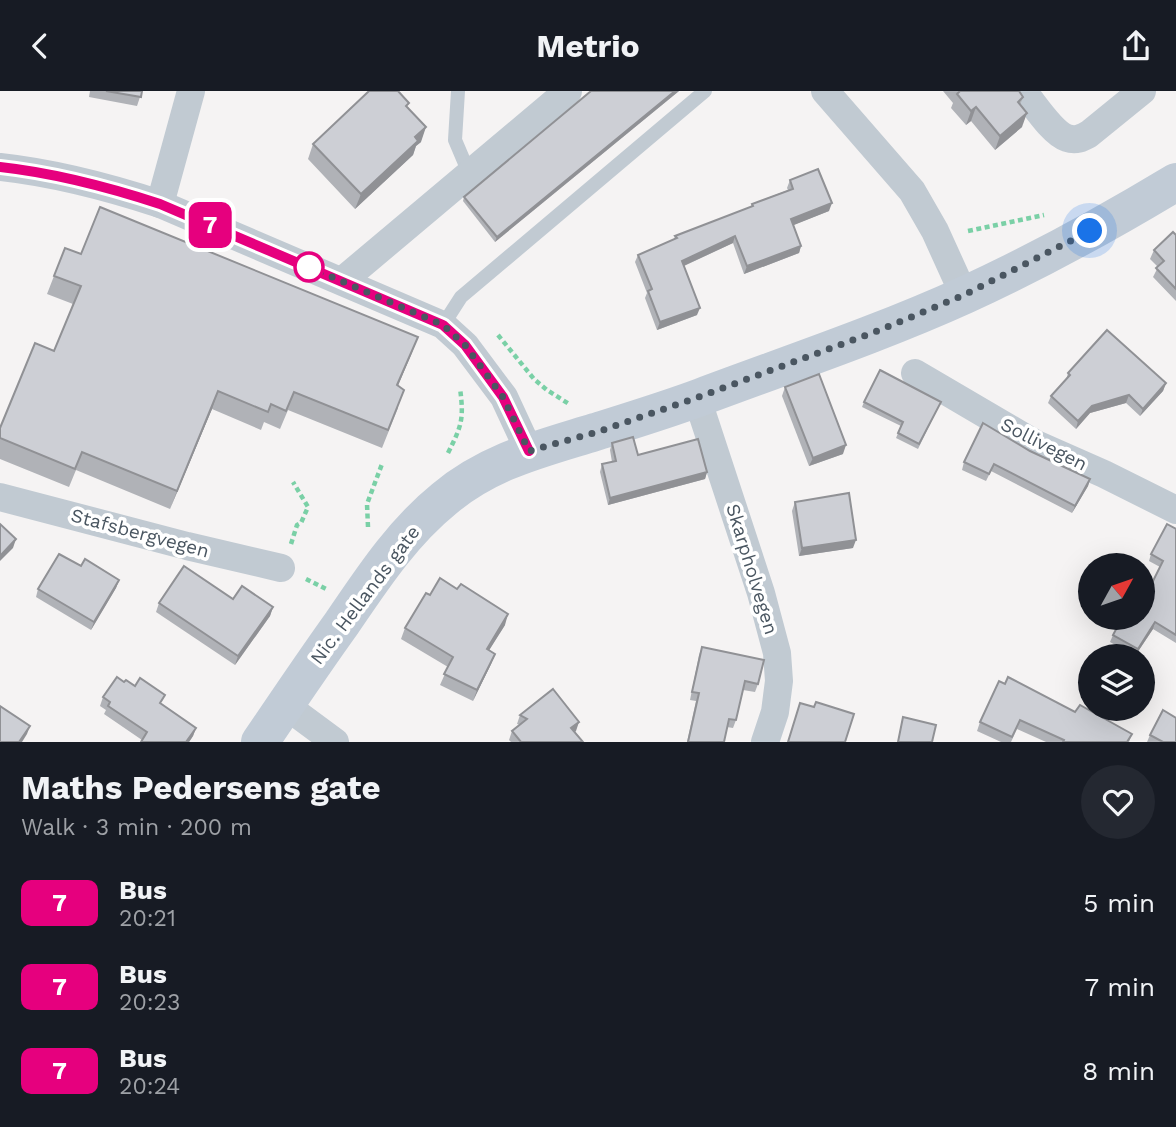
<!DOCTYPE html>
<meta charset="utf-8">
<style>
:root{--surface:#171b24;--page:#242831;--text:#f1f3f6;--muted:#9ea1a6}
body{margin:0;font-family:"Work Sans",sans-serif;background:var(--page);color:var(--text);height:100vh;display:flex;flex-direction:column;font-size:26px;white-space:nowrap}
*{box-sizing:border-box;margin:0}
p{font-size:23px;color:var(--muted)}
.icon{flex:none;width:38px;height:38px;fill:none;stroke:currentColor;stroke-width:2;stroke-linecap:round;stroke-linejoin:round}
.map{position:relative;height:651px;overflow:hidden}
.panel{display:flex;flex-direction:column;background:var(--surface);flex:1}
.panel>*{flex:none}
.badge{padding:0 14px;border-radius:10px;font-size:24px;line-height:46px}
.needle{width:46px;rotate:50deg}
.controls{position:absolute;left:1078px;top:462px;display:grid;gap:14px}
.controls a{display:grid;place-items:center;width:77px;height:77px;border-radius:50%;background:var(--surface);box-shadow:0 7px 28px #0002;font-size:35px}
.you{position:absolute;width:35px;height:35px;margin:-18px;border:5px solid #fff;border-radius:50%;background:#1a73e8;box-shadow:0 0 0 10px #1a73e833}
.map>.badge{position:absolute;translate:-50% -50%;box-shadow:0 0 0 4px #fff}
.round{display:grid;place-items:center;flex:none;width:74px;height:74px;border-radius:37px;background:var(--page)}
.overview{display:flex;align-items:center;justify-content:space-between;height:119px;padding:0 21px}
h1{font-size:33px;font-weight:700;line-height:52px}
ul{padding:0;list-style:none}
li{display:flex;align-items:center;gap:21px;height:84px;padding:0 21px}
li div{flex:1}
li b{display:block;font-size:26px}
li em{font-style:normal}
li .badge{min-width:77px;font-weight:700;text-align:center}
header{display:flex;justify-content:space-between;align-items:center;height:91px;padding:0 21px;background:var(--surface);font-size:32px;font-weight:700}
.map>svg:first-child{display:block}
</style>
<header><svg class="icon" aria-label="back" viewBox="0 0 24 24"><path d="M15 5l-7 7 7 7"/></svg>Metrio<svg class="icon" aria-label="share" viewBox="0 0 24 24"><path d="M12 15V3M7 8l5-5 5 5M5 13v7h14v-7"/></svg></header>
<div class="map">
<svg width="1176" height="651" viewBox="0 0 1176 651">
<rect width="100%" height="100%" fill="#f5f3f3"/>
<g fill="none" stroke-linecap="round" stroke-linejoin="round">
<g stroke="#7ad0a6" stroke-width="4.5" stroke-dasharray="5 3.5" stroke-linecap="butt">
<polyline points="968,140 1044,124"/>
<polyline points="498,244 534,288 547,299 569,313"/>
<path d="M448 362C462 334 464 328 460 297"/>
<polyline points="368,436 367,413 382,373"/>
<polyline points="291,453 297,434 301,432 308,416 293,391"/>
<polyline points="306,488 326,498"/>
</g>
<g stroke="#c1cad2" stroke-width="14">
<polyline points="458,0 455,49 469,82"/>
<polyline points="443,234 461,206 705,0"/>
</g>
<g stroke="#c1cad2" stroke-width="28">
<polyline points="825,0 912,100 935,140 964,204"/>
<path d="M1023 0C1034 13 1052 42 1067 47 1076 50 1082 47 1089 43L1142 0"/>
<path d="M0 76C55 82 108 96 160 113L443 234 465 254 504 306 529 360"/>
<polyline points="160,113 191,0"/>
<polyline points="342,190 568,0"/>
<polyline points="915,282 1036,353 1104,383 1176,419"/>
<polyline points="697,307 761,502 777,562 779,590 775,621 765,651"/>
<polyline points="0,406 187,455 281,477"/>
<polyline points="285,614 335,651"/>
</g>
<path stroke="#c1cbd6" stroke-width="38" d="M260 651C287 611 314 571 342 532 372 488 402 442 444 408 489 370 540 358 595 341 630 330 666 319 701 306 789 273 879 243 965 204 1037 171 1108 132 1176 91"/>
</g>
<g fill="#b0b2b7">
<polygon points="90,0 142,0 137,15 89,6"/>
<polygon points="591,0 679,0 495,151 463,110 464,106"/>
<polygon points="943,0 1019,0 1023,6 1020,14 1022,36 995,59 971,30 966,34 951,17 953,12"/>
<polygon points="408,16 421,51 416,55 413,64 355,118 308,68 313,53"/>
<polygon points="790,89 829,120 793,134 801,155 799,162 744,183 733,152 684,175 697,224 657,239 645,207 647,202 635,171 638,164 674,148 675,145 751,116 752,113 788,99 787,97"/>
<polygon points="1176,144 1176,210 1153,186 1158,176 1150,168 1154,159"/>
<polygon points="81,163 418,246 398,295 398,317 382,357 288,319 280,338 264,331 261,339 212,318 170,418 76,379 69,396 0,368 0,337 54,260 73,213 47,203 54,185"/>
<polygon points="1068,282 1166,292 1163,300 1140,325 1126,312 1090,322 1076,338 1048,312 1051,305 1066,289"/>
<polygon points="785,296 843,363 809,375 782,305"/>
<polygon points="864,311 941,311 918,358 896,347 901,335 862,316"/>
<polygon points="612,352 638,364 707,381 705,388 608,414 600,381 602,373 612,371 610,359"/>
<polygon points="1030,360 1090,388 1088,395 1072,422 991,380 986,390 962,379 964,371"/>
<polygon points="795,411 853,457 799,465 792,420"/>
<polygon points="1176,438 1176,552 1153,538 1135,565 1110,551 1113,544 1143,527 1160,476 1149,470 1151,463"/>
<polygon points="81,475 119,489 116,497 91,539 36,506 38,498"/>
<polygon points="233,508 273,516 270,525 235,574 156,521 159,512"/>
<polygon points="505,534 489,559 495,563 491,573 473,610 440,594 448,576 401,548 405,537"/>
<polygon points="702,556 758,593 755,601 743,599 736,629 733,637 727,636 724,651 687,651 696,610 690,609 699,564"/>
<polygon points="103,606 162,613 196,637 193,645 189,651 141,651 142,649 104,623 106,619 100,615"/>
<polygon points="1075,621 1132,643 1129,651 1046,651 1017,638 1011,651 1001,651 977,640 980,631"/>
<polygon points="520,624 576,640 574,641 583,651 511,651 509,649 512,640 520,634 517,633"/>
<polygon points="1150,644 1176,651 1147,651"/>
</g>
<g fill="#909195">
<polygon points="675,0 679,0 495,151 497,146"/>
<polygon points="976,16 971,30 966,34 971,20"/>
<polygon points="1027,22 1022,36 995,59 1000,45"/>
<polygon points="426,36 421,51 416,55 413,64 355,118 361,103"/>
<polygon points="832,112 829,120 789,136 791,128"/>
<polygon points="735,145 733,152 679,177 682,170"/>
<polygon points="801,155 799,162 744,183 747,175"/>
<polygon points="700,217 697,224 657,239 660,231"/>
<polygon points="418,246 411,264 390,312 397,294"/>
<polygon points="1166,292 1163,300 1140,325 1143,318"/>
<polygon points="218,300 212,318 170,418 177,400"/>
<polygon points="1129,304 1126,312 1090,322 1076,338 1078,330 1092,315"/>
<polygon points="846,354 843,363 809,375 813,367"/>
<polygon points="707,381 705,388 608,414 610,407"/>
<polygon points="1090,388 1088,395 1072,422 1075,415"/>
<polygon points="16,448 13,457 0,470 0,465"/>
<polygon points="856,449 853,457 799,465 802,457"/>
<polygon points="119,489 116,497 91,539 94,531"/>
<polygon points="273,516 270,525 235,574 238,565"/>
<polygon points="508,523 505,534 483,569 487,558"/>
<polygon points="1155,531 1153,538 1135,565 1138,558"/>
<polygon points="495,563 491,573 473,610 477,599"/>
<polygon points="579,631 576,640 568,646 571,637"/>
<polygon points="30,635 27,643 22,651 19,651"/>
<polygon points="196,637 193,645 189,651 186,651"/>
</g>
<g fill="#cdcfd5" stroke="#909195" stroke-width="2">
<polygon points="106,0 142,0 141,6"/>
<polygon points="369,0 398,0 409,12 406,15 426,36 415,46 418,50 361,103 313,53"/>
<polygon points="591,0 675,0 497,146 464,106"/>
<polygon points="960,0 1019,0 1023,6 1018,11 1027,22 1000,45 976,16 971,20 957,3"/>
<polygon points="818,78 832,112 791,128 801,155 747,175 735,145 682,170 700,217 660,231 648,200 652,198 638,164 677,147 675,145 753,115 752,113 793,98 790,89"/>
<polygon points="100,116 418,246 397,294 404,299 388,339 294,301 286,320 271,313 268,321 218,300 177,400 82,361 75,378 0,347 0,337 35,252 54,260 81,195 54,185 65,157 81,163"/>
<polygon points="1173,141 1176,144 1176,198 1156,177 1164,170 1154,159"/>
<polygon points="1107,239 1166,292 1143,318 1129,304 1092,315 1078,330 1051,305 1070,284 1068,282"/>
<polygon points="880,279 941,311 919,353 898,342 903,331 864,311"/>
<polygon points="819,283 846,354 813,367 785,296"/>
<polygon points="983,332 1030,360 1090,388 1075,415 994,373 989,383 964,371"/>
<polygon points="633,346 638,364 698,348 707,381 610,407 602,373 616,370 612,352"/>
<polygon points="849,402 856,449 802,457 795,411"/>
<polygon points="0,433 16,448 0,465"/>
<polygon points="1167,433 1176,438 1176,544 1155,531 1138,558 1113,544 1122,527 1143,527 1143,510 1163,470 1151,463"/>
<polygon points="59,463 81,475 85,468 119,489 94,531 38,498"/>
<polygon points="184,475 233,508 242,495 273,516 238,565 159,512"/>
<polygon points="440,487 457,498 461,493 508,523 487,558 495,563 477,599 444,583 453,566 405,537 426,502 430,504"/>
<polygon points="702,556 764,569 758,593 745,590 736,629 729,628 724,651 688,651 699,602 692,601"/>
<polygon points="117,586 124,591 126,589 135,595 140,587 165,604 160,612 196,637 186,651 141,651 147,641 108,615 110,611 103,606"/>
<polygon points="1008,586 1075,621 1080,614 1132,643 1127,651 1063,651 1064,649 1020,629 1012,646 980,631 999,590 1005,593"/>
<polygon points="553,598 579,631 571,637 583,651 521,651 512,640 527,628 520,624"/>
<polygon points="816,611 854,623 845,651 788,651 800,612 814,616"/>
<polygon points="0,615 30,635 19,651 0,651"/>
<polygon points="1163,619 1176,627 1176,651 1163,651 1150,644"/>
<polygon points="903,626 936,634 932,651 898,651"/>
</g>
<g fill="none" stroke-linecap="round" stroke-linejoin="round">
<g stroke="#fff" stroke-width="16">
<path id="line" d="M0 76C55 82 108 96 160 113L443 234 465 254 503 306 529 360"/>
</g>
<use href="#line" stroke="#e6007e" stroke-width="10"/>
<polyline stroke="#4a5661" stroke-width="7" stroke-dasharray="0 12.6" points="309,176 443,234 465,254 503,306 529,360 597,341 696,307 880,239 964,204 1090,140"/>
</g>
<circle fill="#fff" stroke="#e6007e" stroke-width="3.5" cx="309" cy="176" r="14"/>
<g text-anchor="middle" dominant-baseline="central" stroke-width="7" stroke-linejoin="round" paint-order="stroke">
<g font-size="19" fill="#4a5661" stroke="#fff">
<text transform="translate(1044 353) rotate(27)">Sollivegen</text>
<text transform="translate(140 442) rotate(15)">Stafsbergvegen</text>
<text transform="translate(752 478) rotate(73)">Skarpholvegen</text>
<text transform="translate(365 504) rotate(-53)">Nic. Hellands gate</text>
</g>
</g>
</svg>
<div class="controls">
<a><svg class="needle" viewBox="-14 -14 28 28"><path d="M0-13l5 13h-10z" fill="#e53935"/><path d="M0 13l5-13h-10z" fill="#9ea1a6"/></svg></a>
<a><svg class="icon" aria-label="layers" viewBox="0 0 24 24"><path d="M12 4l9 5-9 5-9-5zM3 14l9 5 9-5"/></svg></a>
</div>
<div class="you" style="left:1090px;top:140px"></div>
<b class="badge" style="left:210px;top:134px;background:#e6007e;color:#fff">7</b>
</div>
<section class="panel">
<div class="overview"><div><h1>Maths Pedersens gate</h1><p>Walk · 3 min · 200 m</p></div><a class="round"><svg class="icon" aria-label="heart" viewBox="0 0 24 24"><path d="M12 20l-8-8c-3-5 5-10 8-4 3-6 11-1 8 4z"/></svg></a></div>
<ul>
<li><span class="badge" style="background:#e6007e;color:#fff">7</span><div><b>Bus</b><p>20:21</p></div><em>5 min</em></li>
<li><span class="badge" style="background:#e6007e;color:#fff">7</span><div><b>Bus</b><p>20:23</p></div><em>7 min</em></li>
<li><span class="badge" style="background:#e6007e;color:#fff">7</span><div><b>Bus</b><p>20:24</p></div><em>8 min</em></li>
</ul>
</section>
